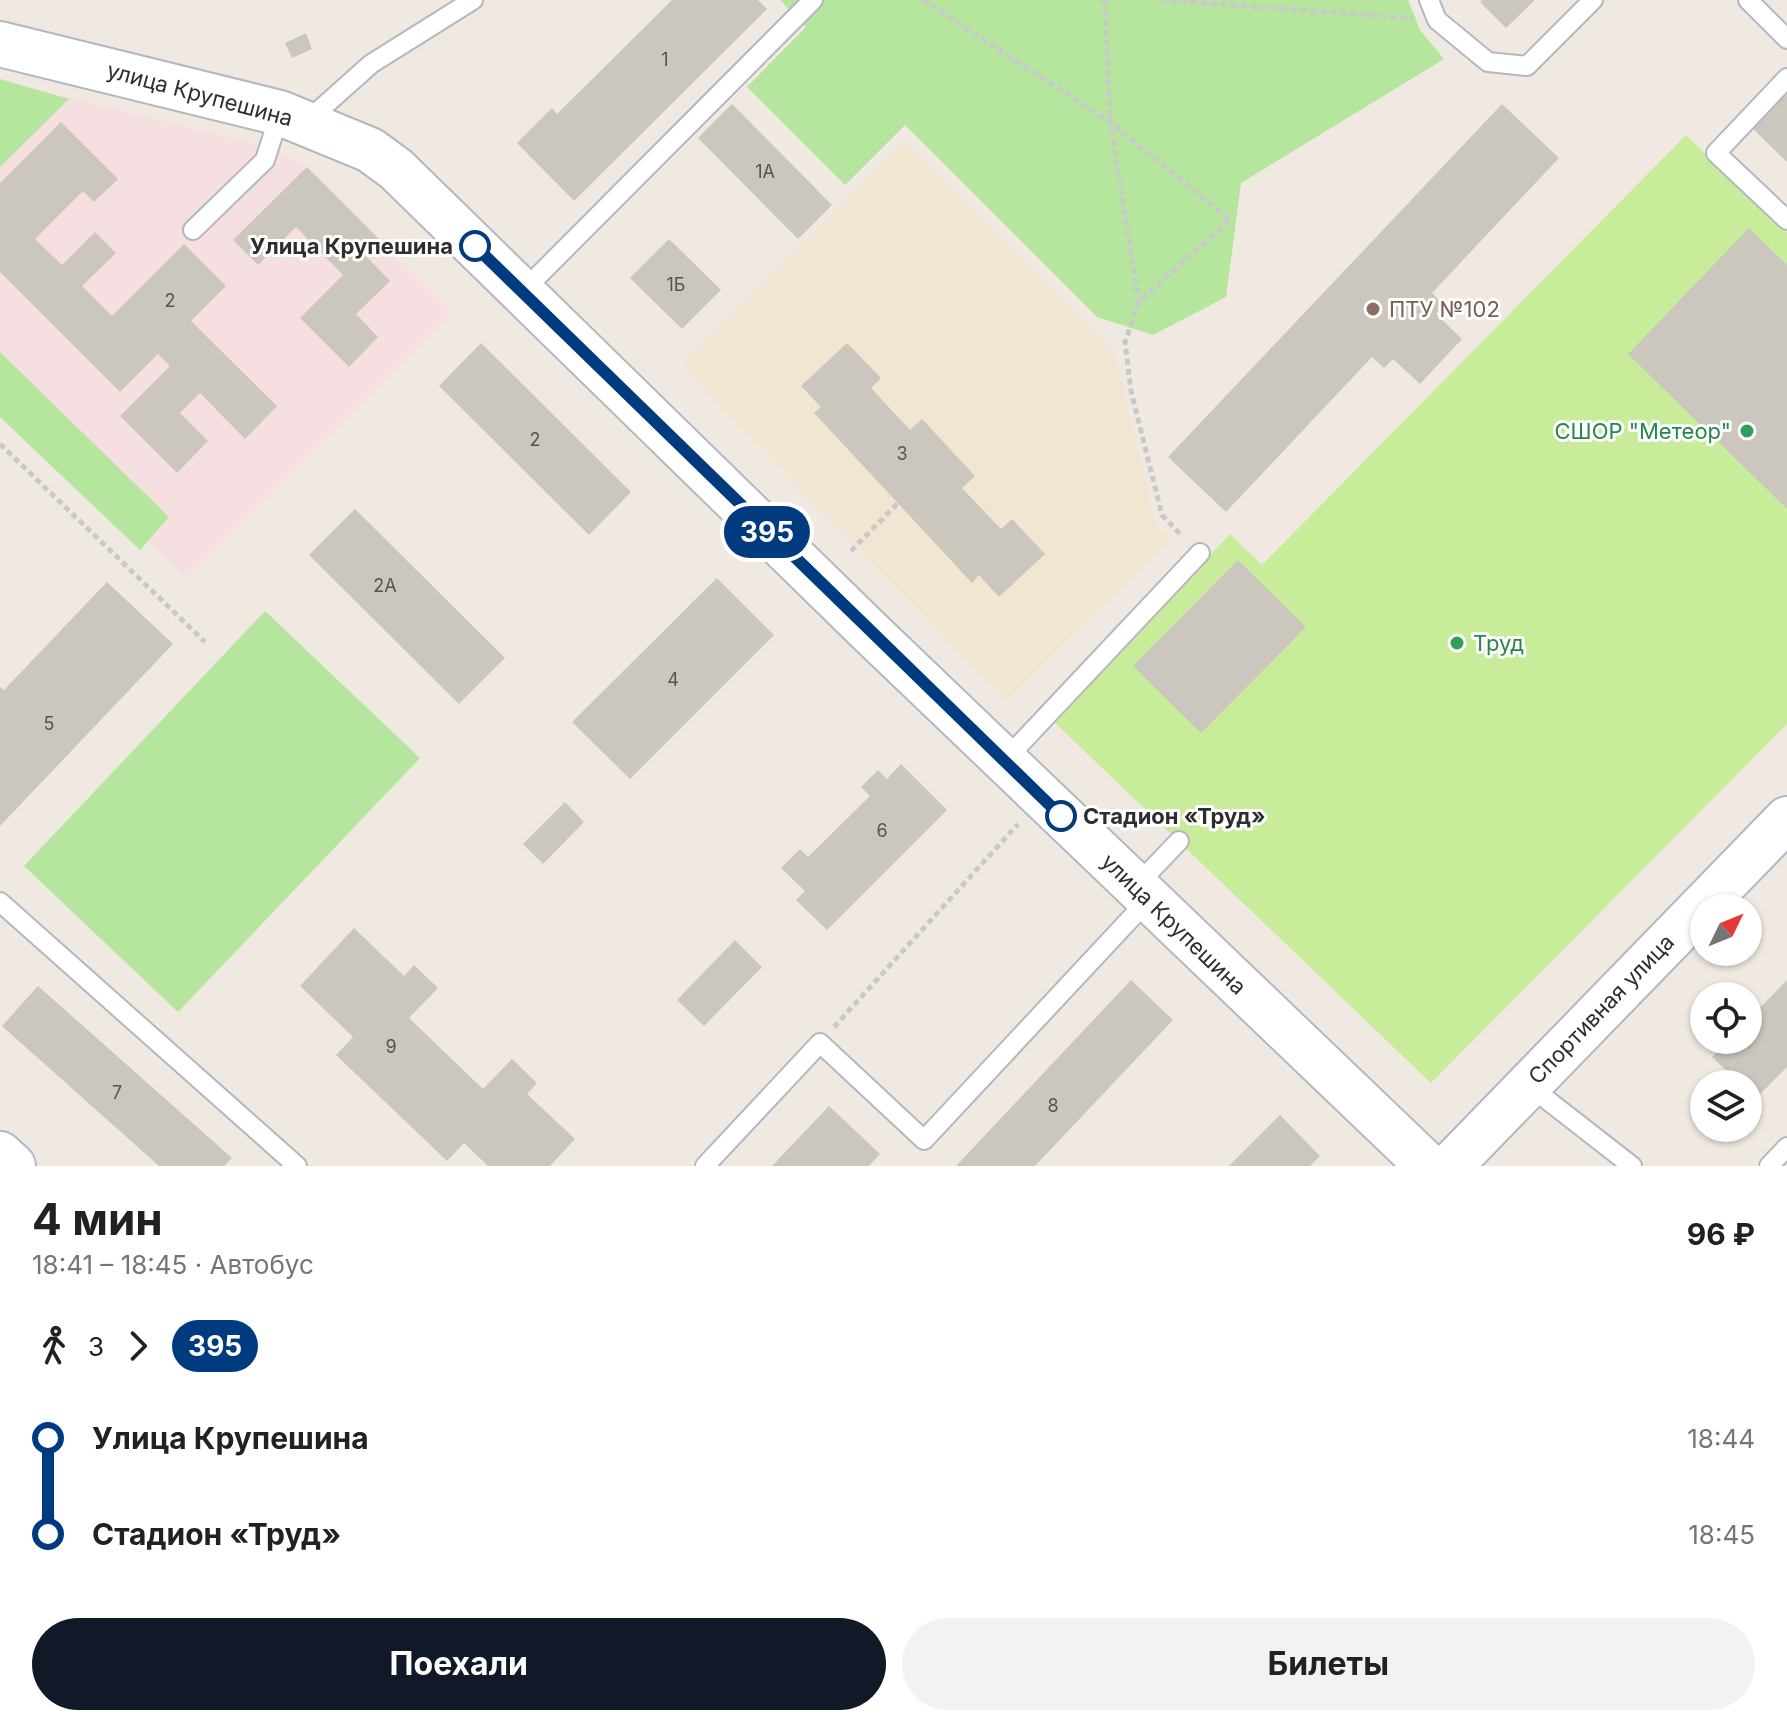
<!DOCTYPE html>
<html lang="ru">
<meta charset="utf-8">
<style>
:root{--surface:#fff;--page:#f2f2f2;--text:#202124;--muted:#757577;--accent:#111827}
body{margin:0;font-family:Inter,sans-serif;background:var(--page);color:var(--text);height:100vh;display:flex;flex-direction:column;font-size:30px;white-space:nowrap}
*{box-sizing:border-box;margin:0}
p{font-size:26px;color:var(--muted)}
.icon{flex:none;width:44px;height:44px;fill:none;stroke:currentColor;stroke-width:2;stroke-linecap:round;stroke-linejoin:round}
.map{position:relative;height:1166px;overflow:hidden}
.drawer{display:flex;flex-direction:column;background:var(--surface);flex:1}
.drawer>*{flex:none}
.badge{padding:0 16px;border-radius:26px;font-size:28px;line-height:52px}
.needle{width:52px;rotate:47deg}
.tools{position:absolute;left:1690px;top:894px;display:grid;gap:16px}
.tools a{display:grid;place-items:center;width:72px;height:72px;border-radius:50%;background:var(--surface);box-shadow:0 2px 6px #0004;font-size:40px}
.map>.badge{position:absolute;translate:-50% -50%;box-shadow:0 0 0 4px #fff}
.legs{display:flex;align-items:center;gap:12px;height:88px;padding:0 32px;font-size:26px}
.legs p{margin-inline-start:auto}
.summary{display:flex;align-items:center;justify-content:space-between;height:136px;padding:0 32px}
h1{font-size:44px;font-weight:700;line-height:60px}
.action{display:flex;gap:16px;margin-top:auto;padding:16px 32px}
.action a{flex:1;height:92px;border-radius:48px;background:var(--accent);color:#fff;font-size:32px;font-weight:700;line-height:92px;text-align:center}
.action a+a{background:var(--page);color:var(--text)}
ul{padding:0 32px;list-style:none}
li{display:flex;align-items:center;gap:28px;height:96px;font-size:30px}
li i{display:grid;place-items:center;width:12px;height:100%;margin:0 10px;background:currentColor}
li i::after{content:'';width:20px;height:20px;margin:-10px;border:6px solid;border-radius:50%;background:var(--surface)}
li p{margin-inline-start:auto}
li:first-child i{background:linear-gradient(#0000 50%,currentColor 0)}
li:last-child i{background:linear-gradient(currentColor 50%,#0000 0)}
.map>svg:first-child{display:block}
</style>
<div class="map">
<svg width="1787" height="1166" viewBox="0 0 1787 1166">
<rect width="100%" height="100%" fill="#efe9e1"/>
<polygon fill="#f0e6d1" points="903,143 1116,356 1155,523 1170,540 1006,701 682,366"/>
<polygon fill="#f5dfe0" points="39,90 270,147 307,167 452,313 186,577 0,398 0,128"/>
<g fill="#b6e59e">
<polygon points="780,0 1408,0 1420,30 1444,59 1241,183 1226,297 1153,335 1097,317 905,125 845,185 747,87 806,27"/>
<polygon points="0,79 69,99 0,167"/>
<polygon points="0,352 169,517 140,550 0,417"/>
<polygon points="265,611 420,758 178,1012 24,866"/>
</g>
<polygon fill="#c9ec9a" points="1686,135 1787,233 1787,724 1431,1083 1053,721 1230,534 1262,565"/>
<g fill="#cbc7bf">
<polygon points="672,0 758,0 767,9 574,201 517,143 552,108 557,114"/>
<polygon points="1482,0 1535,0 1506,28 1480,2"/>
<polygon points="306,33 312,49 292,58 285,43"/>
<polygon points="1783,92 1787,96 1787,162 1750,126"/>
<polygon points="732,104 832,205 798,239 698,138"/>
<polygon points="1502,104 1559,158 1432,293 1444,305 1436,314 1462,339 1420,384 1393,359 1384,368 1372,357 1226,512 1168,457"/>
<polygon points="61,122 118,179 94,202 83,191 35,239 62,265 95,232 116,253 82,286 112,316 184,244 226,286 191,321 277,406 245,439 200,393 180,413 208,441 177,473 120,416 170,366 158,354 120,392 0,272 0,183"/>
<polygon points="307,167 380,240 365,255 390,281 356,314 378,337 349,367 300,318 343,275 296,227 258,265 233,240"/>
<polygon points="1749,228 1787,265 1787,509 1628,354"/>
<polygon points="669,239 721,290 682,329 630,278"/>
<polygon points="481,343 631,492 589,535 439,386"/>
<polygon points="847,343 881,378 871,388 910,430 922,419 975,476 962,488 1001,529 1012,519 1045,554 999,597 979,575 972,583 814,413 821,407 801,386"/>
<polygon points="355,509 505,658 459,704 309,555"/>
<polygon points="1238,560 1306,627 1201,733 1133,666"/>
<polygon points="717,578 774,635 630,779 572,722"/>
<polygon points="107,582 173,644 0,826 0,687 4,690"/>
<polygon points="901,764 947,810 827,930 796,900 805,891 781,868 800,849 808,857 870,796 861,787 878,770 887,779"/>
<polygon points="565,802 584,822 543,864 523,844"/>
<polygon points="354,928 404,976 414,965 438,988 409,1018 483,1089 512,1059 537,1083 527,1094 575,1139 550,1166 488,1166 464,1143 447,1161 336,1055 353,1037 300,986"/>
<polygon points="735,940 762,967 704,1026 677,1000"/>
<polygon points="1131,980 1173,1020 1035,1166 956,1166"/>
<polygon points="1787,980 1787,1067 1755,1099 1748,1092 1748,1084 1740,1084 1712,1057 1729,1040 1748,1040 1748,1020"/>
<polygon points="38,986 232,1158 224,1166 159,1166 2,1026"/>
<polygon points="829,1106 880,1154 869,1166 772,1166"/>
<polygon points="1280,1115 1320,1156 1310,1166 1229,1166"/>
</g>
<g fill="none" stroke-linecap="round" stroke-linejoin="round">
<g stroke="#b4b7c1" stroke-width="22">
<g id="lane">
<polyline points="1429,0 1437,20 1488,62 1527,66 1593,0"/>
<polyline points="1748,0 1787,39"/>
<polyline points="1787,78 1716,153 1787,220"/>
<polyline points="306,122 371,64 473,0"/>
<polyline points="193,230 265,160 280,113"/>
<polyline points="522,292 813,0"/>
<polyline points="1004,761 1200,553"/>
<polyline points="1135,887 1179,841"/>
<polyline points="0,902 297,1166"/>
<polyline points="1528,1085 1632,1166"/>
<polyline points="705,1166 820,1043 924,1140 1148,900"/>
<polyline points="1769,1166 1787,1147"/>
</g>
</g>
<g stroke="#b4b7c1" stroke-width="48">
<g id="secondary">
<polyline points="0,44 280,113 370,150 396,169 869,631 1428,1166"/>
<polyline points="0,1154 13,1166"/>
<polyline points="1450,1166 1787,819"/>
</g>
</g>
<g stroke="#c9c9c9" stroke-width="5" stroke-dasharray="6 4" stroke-linecap="butt">
<polyline points="923,0 1110,122 1230,220 1139,302 1125,342 1131,391 1162,515 1182,536"/>
<polyline points="1105,0 1110,122 1139,302"/>
<polyline points="1161,0 1412,18"/>
<polyline points="0,444 205,642"/>
<polyline points="851,551 898,503"/>
<polyline points="834,1027 1018,824"/>
</g>
<use href="#lane" stroke="#fff" stroke-width="18"/>
<use href="#secondary" stroke="#fff" stroke-width="44"/>
</g>
<g fill="none" stroke-linecap="round" stroke-linejoin="round">
<g stroke="#fff" stroke-width="18">
<polyline id="line-1" points="475,246 1061,816"/>
</g>
<use href="#line-1" stroke="#003b80" stroke-width="12"/>
</g>
<g fill="#fff" stroke="#003b80" stroke-width="4">
<circle cx="475" cy="246" r="14"/>
<circle cx="1061" cy="816" r="14"/>
</g>
<circle fill="#8d6e63" stroke="#fff" stroke-width="3" cx="1373" cy="309" r="8"/>
<g fill="#2e9e5b" stroke="#fff" stroke-width="3">
<circle cx="1747" cy="431" r="8"/>
<circle cx="1457" cy="643" r="8"/>
</g>
<g text-anchor="middle" dominant-baseline="central" stroke-width="6" stroke-linejoin="round" paint-order="stroke">
<g font-size="18" fill="#555452">
<text x="665" y="59">1</text>
<text x="765" y="171">1А</text>
<text x="676" y="284">1Б</text>
<text x="170" y="300">2</text>
<text x="535" y="439">2</text>
<text x="902" y="453">3</text>
<text x="385" y="585">2А</text>
<text x="673" y="679">4</text>
<text x="49" y="723">5</text>
<text x="882" y="830">6</text>
<text x="391" y="1046">9</text>
<text x="117" y="1092">7</text>
<text x="1053" y="1105">8</text>
</g>
<g font-size="22" fill="#2e2e2e" stroke="#fff">
<text transform="translate(200 94) rotate(15)">улица Крупешина</text>
<text transform="translate(1174 924) rotate(44)">улица Крупешина</text>
<text transform="translate(1601 1009) rotate(-46)">Спортивная улица</text>
</g>
<g font-size="22" font-weight="bold" fill="#2e2e2e" stroke="#fff" text-anchor="end">
<text x="453" y="246">Улица Крупешина</text>
<text x="1083" y="816" text-anchor="start">Стадион «Труд»</text>
</g>
<g font-size="22" fill="#785e54" stroke="#fff" text-anchor="start">
<text x="1389" y="309">ПТУ №102</text>
</g>
<g font-size="22" fill="#27864d" stroke="#fff" text-anchor="end">
<text x="1731" y="431">СШОР "Метеор"</text>
<text x="1473" y="643" text-anchor="start">Труд</text>
</g>
</g>
</svg>
<div class="tools">
<a><svg class="needle" viewBox="-14 -14 28 28"><path d="M0-13l5 13h-10z" fill="#e53935"/><path d="M0 13l5-13h-10z" fill="#757577"/></svg></a>
<a><svg class="icon" aria-label="locate" viewBox="0 0 24 24"><circle cx="12" cy="12" r="6"/><path d="M12 2v4M12 18v4M2 12h4M18 12h4"/></svg></a>
<a><svg class="icon" aria-label="layers" viewBox="0 0 24 24"><path d="M12 4l9 5-9 5-9-5zM3 14l9 5 9-5"/></svg></a>
</div>
<b class="badge" style="left:767px;top:532px;background:#003b80;color:#fff">395</b>
</div>
<section class="drawer">
<div class="summary"><div><h1>4 мин</h1><p>18:41 – 18:45 · Автобус</p></div><b>96 ₽</b></div>
<div class="legs"><svg class="icon" aria-label="walk" viewBox="0 0 24 24"><circle cx="13" cy="4" r="2"/><path d="M13 8l-2 6 4 7M11 14l-3 7M7 12l3-4h3l4 4"/></svg>3<svg class="icon" aria-label="forward" viewBox="0 0 24 24"><path d="M9 5l7 7-7 7"/></svg><b class="badge" style="background:#003b80;color:#fff">395</b></div>
<ul>
<li><i style="color:#003b80"></i><b>Улица Крупешина</b><p>18:44</p></li>
<li><i style="color:#003b80"></i><b>Стадион «Труд»</b><p>18:45</p></li>
</ul>
<div class="action"><a>Поехали</a><a>Билеты</a></div>
</section>
